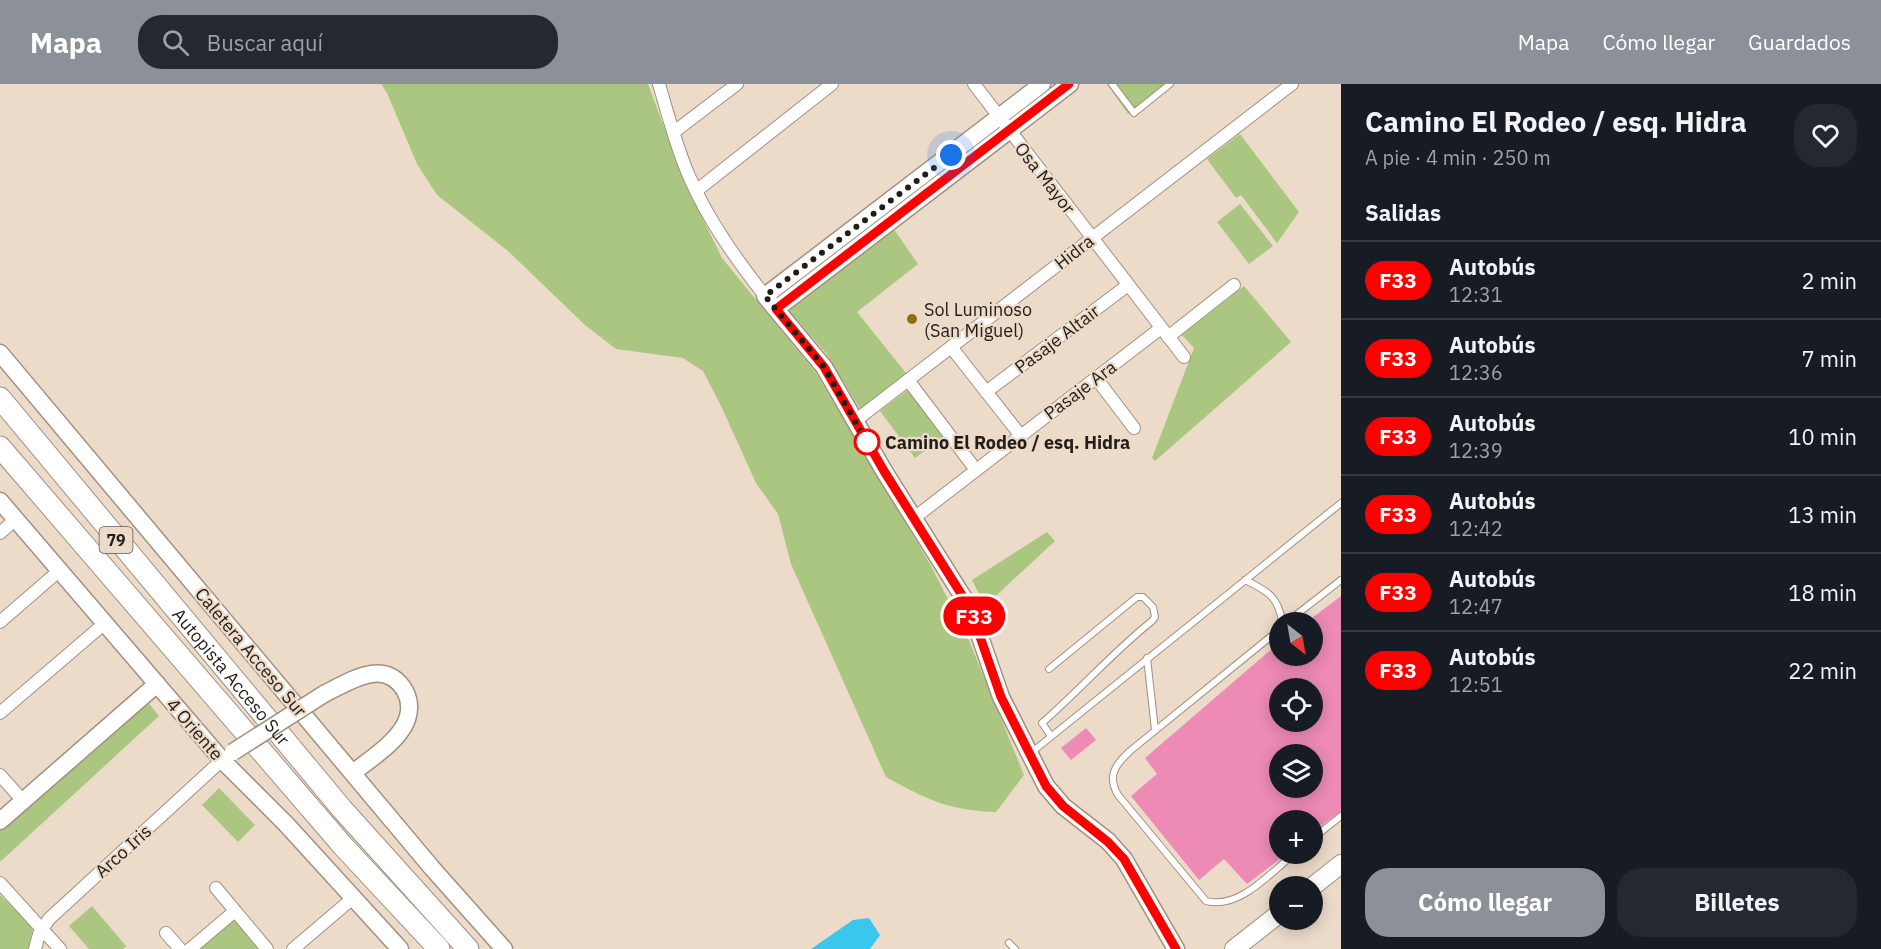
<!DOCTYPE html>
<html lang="es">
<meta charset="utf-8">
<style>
:root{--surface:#171b24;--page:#242831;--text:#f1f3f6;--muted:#9ea1a6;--line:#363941;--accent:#8c9099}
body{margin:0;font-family:"IBM Plex Sans",sans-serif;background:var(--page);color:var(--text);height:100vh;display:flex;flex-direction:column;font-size:22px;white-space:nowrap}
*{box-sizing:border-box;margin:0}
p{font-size:20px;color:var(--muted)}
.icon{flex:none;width:33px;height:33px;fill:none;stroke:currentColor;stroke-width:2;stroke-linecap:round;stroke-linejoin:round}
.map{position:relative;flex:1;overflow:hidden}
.details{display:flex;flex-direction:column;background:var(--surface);width:540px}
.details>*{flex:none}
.badge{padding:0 12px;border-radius:20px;font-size:21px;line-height:39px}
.needle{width:39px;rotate:149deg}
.buttons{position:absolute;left:1269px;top:528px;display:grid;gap:12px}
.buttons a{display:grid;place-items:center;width:54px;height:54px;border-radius:50%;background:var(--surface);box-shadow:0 3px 15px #0003;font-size:30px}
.you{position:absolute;width:30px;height:30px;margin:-15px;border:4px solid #fff;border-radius:50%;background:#1a73e8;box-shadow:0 0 0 9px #1a73e833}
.map>.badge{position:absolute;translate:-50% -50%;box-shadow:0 0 0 3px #fff}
h2{padding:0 24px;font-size:22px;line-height:54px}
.round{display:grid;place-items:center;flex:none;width:63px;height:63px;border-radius:24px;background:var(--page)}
.headline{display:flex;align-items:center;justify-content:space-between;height:102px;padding:0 24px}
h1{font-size:28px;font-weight:700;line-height:45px}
.cta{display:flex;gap:12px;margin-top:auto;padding:12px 24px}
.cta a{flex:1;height:69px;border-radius:24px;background:var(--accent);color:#fff;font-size:24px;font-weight:700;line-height:69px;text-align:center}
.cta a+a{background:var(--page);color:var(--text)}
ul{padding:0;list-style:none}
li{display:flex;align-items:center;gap:18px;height:78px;padding:0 24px;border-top:2px solid var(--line)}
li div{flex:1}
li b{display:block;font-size:22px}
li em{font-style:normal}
li .badge{min-width:66px;font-weight:700;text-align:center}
header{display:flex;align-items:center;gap:36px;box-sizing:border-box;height:84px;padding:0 30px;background:var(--accent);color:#fff}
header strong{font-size:28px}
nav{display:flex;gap:33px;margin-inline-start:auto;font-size:21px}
.search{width:420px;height:54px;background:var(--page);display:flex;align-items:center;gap:15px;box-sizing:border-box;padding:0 21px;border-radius:24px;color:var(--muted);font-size:22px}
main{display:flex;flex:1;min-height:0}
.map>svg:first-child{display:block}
</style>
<header>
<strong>Mapa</strong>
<div class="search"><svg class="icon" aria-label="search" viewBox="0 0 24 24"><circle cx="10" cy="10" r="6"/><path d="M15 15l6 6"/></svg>Buscar aquí</div>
<nav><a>Mapa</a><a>Cómo llegar</a><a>Guardados</a></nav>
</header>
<main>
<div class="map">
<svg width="1341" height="865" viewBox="0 0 1341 865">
<rect width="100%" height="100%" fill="#eddbca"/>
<g fill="#abc680">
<path d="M381 0H648L683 94 722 174 816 289 930 480 968 554 1024 691 996 728C951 727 925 715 886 693L791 480 778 430 756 399 722 324 703 287 683 274 616 265 585 241 508 167 437 111 417 80 387 9Z"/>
<polygon points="1107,0 1165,0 1128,30"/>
<polygon points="1240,50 1299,128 1277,159 1241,111 1236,114 1207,75"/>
<polygon points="1240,120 1273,162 1249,180 1217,138"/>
<polygon points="891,141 918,180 857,228 906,289 860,325 826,269 790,228 791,221"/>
<polygon points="1244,202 1291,258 1155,377 1152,374 1194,264 1182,251"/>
<polygon points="909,305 945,352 915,374 880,327"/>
<polygon points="1047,448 1055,457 985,522 972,496"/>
<polygon points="147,617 159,632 0,778 0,745"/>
<polygon points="219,704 255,741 238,758 202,721"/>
<polygon points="0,811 33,843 28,865 0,865"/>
<polygon points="92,822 126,862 123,865 89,865 69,842"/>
<polygon points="233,834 260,865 196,865"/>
</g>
<polygon fill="#39c7ee" points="869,834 880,851 870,865 811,865 853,836"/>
<g fill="#ed8bb5" fill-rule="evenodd">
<path d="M1341 512V727L1312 748V736H1280V775L1247 800 1224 775 1199 796 1131 712 1157 690 1145 674 1280 558V572H1312V534ZM1280 604H1312V638H1280ZM1280 670H1312V704H1280Z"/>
<polygon points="1086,644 1096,656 1071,676 1061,664"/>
</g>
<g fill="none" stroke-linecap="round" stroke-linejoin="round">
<g stroke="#a19080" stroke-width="8">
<g id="lane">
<polyline points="1112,0 1134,29 1170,0"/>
<path d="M1245 496C1266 506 1279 513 1282 538"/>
<polyline points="1287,538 1341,496"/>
<path d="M1280 545 1130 667C1115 681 1107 692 1118 711L1206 817C1239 826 1270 789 1294 770"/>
<polyline points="1147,574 1155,646"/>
<path d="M1049 585 1137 513H1143L1153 523 1155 533 1152 537C1113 568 1080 606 1042 639L1051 652"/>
<polyline points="1032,668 1341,419"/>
<polyline points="1312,755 1341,732"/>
<polyline points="1009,859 1015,865"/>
</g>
</g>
<g stroke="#a19080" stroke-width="14">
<g id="street">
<path d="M659 0C668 31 676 62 689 92 708 136 736 175 765 212"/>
<polyline points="974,0 1184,273"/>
<polyline points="674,48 737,0"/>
<polyline points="696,107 832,0"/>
<polyline points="1168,253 1234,201"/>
<polyline points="951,263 1021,352"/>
<polyline points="1096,294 1134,344"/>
<polyline points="908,296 976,386"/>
<polyline points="986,308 1128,201"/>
<polyline points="855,337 1292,0"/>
<polyline points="914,434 1161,244"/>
<polyline points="0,449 16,435"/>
<polyline points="0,538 60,486"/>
<polyline points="0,629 105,539"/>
<polyline points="0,691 23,717"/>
<polyline points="0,799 60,865"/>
<polyline points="216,804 267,865"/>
<polyline points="166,849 180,865"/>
<polyline points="35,865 39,850 49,835 222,676"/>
<polyline points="190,865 235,827"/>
<polyline points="293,865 353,814"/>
</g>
</g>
<g stroke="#a19080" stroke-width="19">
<g id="secondary">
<polyline points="1042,0 765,212 824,283 884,387 970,524 1001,613 1046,702 1063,722 1108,757 1124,775 1176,865"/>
<polyline points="776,225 1070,0"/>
<polyline points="0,269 432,784 504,865"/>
<polyline points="0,417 222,676 286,740 400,865"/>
<path d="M324 610C350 597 385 573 405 607 411 618 410 631 404 642 393 661 370 675 353 689"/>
<polyline points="0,737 157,600"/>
</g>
</g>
<g stroke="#a19080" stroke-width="20">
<g id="primary">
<polyline points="1312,803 1341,780"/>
<polyline points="1234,865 1280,829"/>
</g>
</g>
<g stroke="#a19080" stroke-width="23">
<g id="highway">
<path id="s1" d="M0 314 342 725 468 865"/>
<polyline points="0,363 343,762 439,865"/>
</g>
</g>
<use href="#lane" stroke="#fff" stroke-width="6"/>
<use href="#street" stroke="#fff" stroke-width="12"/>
<use href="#secondary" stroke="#fff" stroke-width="16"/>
<use href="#primary" stroke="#fff" stroke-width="18"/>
<use href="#highway" stroke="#fff" stroke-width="21"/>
<g stroke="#a19080" stroke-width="19" stroke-linecap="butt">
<polyline id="secondary-bridge" points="233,668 324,610"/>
</g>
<use href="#secondary-bridge" stroke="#fff" stroke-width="16"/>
</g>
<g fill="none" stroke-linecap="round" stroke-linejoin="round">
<g stroke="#fff" stroke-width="14">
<polyline id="line" points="1069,0 776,225 824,283 884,387 970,524 1001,613 1046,702 1063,722 1108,758 1124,775 1176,865"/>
</g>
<use href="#line" stroke="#f00" stroke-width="9"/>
<polyline stroke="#231d17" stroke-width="6" stroke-dasharray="0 10.8" points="867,358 869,362 824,283 765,212 951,71"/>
</g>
<circle fill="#8c6e10" stroke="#eddbca" stroke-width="2" cx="912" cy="235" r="6"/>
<circle fill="#fff" stroke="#f00" stroke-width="3" cx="867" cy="358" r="12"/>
<g text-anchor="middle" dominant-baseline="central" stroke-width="4.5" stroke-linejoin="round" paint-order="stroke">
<rect fill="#eddbca" stroke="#60564d" stroke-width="1.5" x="99.5" y="443" width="33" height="26" rx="4.5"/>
<g font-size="16" font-weight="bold" fill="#231d17">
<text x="116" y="456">79</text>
</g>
<g font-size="18" fill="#231d17" stroke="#eddbca">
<text transform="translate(1045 94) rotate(52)">Osa Mayor</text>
<text transform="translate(1074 168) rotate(-38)">Hidra</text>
<text transform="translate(1057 255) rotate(-37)">Pasaje Altair</text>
<text transform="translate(1080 306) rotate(-37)">Pasaje Ara</text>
<text transform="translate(251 568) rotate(50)">Caletera Acceso Sur</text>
<text stroke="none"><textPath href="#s1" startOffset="362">Autopista Acceso Sur</textPath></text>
<text transform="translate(195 645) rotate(49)">4 Oriente</text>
<text transform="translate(123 767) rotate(-42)">Arco Iris</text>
</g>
<g font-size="18" fill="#231d17" stroke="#eddbca" text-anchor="start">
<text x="924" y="225">Sol Luminoso<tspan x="924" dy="21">(San Miguel)</tspan></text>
</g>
<g font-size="18" font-weight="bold" fill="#231d17" stroke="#eddbca" text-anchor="start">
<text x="885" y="358">Camino El Rodeo / esq. Hidra</text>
</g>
</g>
</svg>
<div class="buttons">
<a><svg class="needle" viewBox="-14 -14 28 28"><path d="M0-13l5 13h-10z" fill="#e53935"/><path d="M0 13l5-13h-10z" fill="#9ea1a6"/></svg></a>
<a><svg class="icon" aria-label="locate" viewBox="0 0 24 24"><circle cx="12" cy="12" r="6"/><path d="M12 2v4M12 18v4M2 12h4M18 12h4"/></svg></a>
<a><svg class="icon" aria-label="layers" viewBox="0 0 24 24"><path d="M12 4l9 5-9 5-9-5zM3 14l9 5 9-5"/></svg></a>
<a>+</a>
<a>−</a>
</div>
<div class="you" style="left:951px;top:71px"></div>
<b class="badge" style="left:974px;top:532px;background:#f00;color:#fff">F33</b>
</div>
<section class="details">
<div class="headline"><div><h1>Camino El Rodeo / esq. Hidra</h1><p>A pie · 4 min · 250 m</p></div><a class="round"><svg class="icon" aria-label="heart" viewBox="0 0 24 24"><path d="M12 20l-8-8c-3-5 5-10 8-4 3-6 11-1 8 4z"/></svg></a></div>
<h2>Salidas</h2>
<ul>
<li><span class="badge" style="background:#f00;color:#fff">F33</span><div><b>Autobús</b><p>12:31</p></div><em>2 min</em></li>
<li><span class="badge" style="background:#f00;color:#fff">F33</span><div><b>Autobús</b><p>12:36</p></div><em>7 min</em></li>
<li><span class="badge" style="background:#f00;color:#fff">F33</span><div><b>Autobús</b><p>12:39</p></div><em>10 min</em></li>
<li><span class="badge" style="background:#f00;color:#fff">F33</span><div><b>Autobús</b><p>12:42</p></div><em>13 min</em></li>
<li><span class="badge" style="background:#f00;color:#fff">F33</span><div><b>Autobús</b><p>12:47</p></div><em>18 min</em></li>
<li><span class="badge" style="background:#f00;color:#fff">F33</span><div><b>Autobús</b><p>12:51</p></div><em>22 min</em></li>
</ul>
<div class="cta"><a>Cómo llegar</a><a>Billetes</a></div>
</section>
</main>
